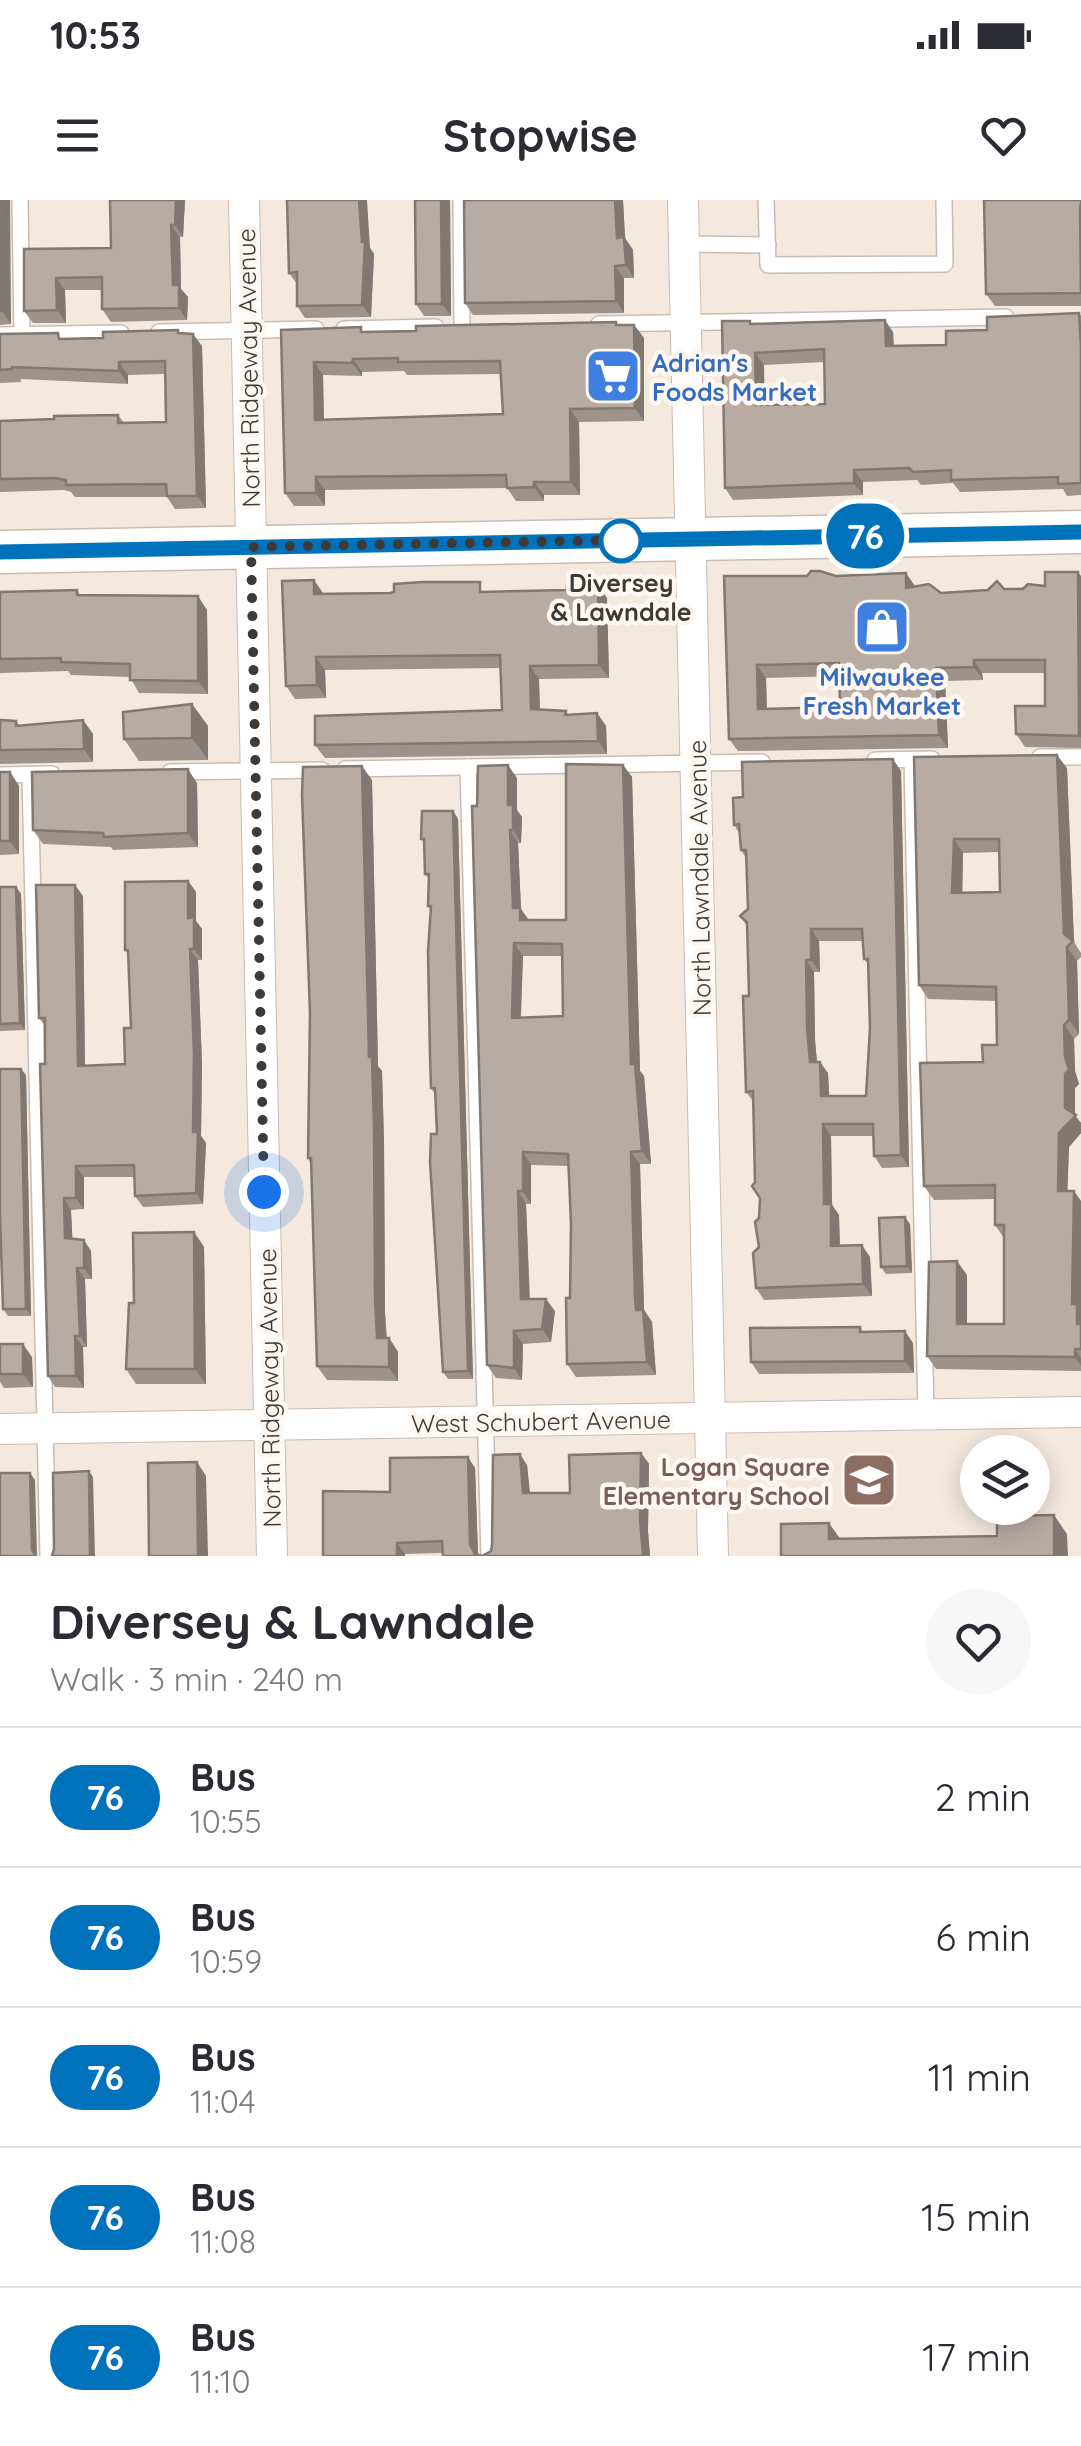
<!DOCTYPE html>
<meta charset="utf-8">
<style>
:root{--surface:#fff;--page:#f7f7f7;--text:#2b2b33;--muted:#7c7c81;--line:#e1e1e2}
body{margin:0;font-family:Quicksand,sans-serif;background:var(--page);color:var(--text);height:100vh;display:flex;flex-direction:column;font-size:38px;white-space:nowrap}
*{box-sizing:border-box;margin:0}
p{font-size:32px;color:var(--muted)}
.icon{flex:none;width:55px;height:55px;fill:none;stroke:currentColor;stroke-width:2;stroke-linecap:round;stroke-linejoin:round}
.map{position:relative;height:1356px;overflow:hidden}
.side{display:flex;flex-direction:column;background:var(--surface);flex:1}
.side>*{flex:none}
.badge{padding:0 20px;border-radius:32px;font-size:35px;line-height:65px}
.controls{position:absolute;left:960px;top:1235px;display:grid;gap:20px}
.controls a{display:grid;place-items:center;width:90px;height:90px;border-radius:50%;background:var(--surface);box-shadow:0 5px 25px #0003;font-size:50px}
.you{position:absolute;width:50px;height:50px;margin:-25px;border:8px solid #fff;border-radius:50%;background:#1a73e8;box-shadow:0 0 0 15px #1a73e833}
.map>.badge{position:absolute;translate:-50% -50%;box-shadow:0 0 0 5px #fff}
.round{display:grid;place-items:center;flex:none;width:105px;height:105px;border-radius:52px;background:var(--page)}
.overview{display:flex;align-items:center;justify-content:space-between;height:170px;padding:0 50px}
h1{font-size:48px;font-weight:700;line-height:75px}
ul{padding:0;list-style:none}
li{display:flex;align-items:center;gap:30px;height:140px;padding:0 50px;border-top:2px solid var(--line)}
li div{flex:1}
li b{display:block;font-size:38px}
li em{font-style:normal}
li .badge{min-width:110px;font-weight:700;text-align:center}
.status{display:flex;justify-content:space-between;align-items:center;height:70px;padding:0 50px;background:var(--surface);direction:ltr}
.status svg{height:28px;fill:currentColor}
header{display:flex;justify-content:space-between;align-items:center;height:130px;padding:0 50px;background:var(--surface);font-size:45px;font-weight:700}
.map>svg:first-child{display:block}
</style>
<div class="status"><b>10:53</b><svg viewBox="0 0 49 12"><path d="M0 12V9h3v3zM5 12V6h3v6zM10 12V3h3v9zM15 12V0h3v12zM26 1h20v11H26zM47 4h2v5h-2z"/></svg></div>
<header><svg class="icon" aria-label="menu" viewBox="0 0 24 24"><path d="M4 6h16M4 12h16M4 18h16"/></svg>Stopwise<svg class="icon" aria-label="heart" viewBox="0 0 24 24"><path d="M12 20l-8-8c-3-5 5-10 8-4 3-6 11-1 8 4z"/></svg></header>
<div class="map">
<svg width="1081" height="1356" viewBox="0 0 1081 1356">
<rect width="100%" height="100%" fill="#f5e9de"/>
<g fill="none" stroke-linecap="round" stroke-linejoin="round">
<g stroke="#c9bcb2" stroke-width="18">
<g id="lane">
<polyline points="20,0 22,134"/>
<polyline points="461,0 462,127"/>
<polyline points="766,0 768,65 945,64 944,0"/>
<polyline points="685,44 768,45"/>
<polyline points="599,124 1006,117"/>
<polyline points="344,129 436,127"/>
<polyline points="159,132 316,129"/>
<polyline points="0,135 121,133"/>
<polyline points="1040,557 1081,557"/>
<polyline points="875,560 932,559"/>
<polyline points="912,560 926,1215"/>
<polyline points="468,567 489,1356"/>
<polyline points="345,569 762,562"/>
<polyline points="170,572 322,570"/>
<polyline points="0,575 52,574"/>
<polyline points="30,575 48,1356"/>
</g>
</g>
<g stroke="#c9bcb2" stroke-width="32">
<g id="street">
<polyline points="244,0 272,1356"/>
<polyline points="683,0 713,1356"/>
<polyline points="0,1229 1081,1212"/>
</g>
</g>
<g stroke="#c9bcb2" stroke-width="45">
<polyline id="secondary" points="0,352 1081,332"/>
</g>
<use href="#lane" stroke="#fff" stroke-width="15"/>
<use href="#street" stroke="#fff" stroke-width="30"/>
<use href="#secondary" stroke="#fff" stroke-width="42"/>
</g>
<g fill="#9e938b" fill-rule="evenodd">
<polygon points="0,0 11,124 0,125"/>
<polygon points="185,0 183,37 180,37 181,89 188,97 187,120 111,122 102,109 102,90 65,90 66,123 33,123 24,111 24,49 111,48"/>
<polygon points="450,0 451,116 424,116 416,104"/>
<polygon points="464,0 623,0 625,38 633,50 634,78 624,78 624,113 473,115 465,103"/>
<polygon points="1081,0 1081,106 995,106 986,94"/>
<polygon points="370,48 374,54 371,117 305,118 297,106 297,84 289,73"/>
<path d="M1079 113 1081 116V295L1067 296 1063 289 960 292 953 283 921 285 917 280 863 282V295L733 300 725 288 750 121 752 124 893 132 894 146 946 145 987 130ZM824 162 825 204 764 205V165Z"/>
<path d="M634 125 644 138V221L579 222 580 295H544V301H516L507 288 325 290V306H294L285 293 281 130 365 132ZM404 171 407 175 501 174 503 214 324 220 323 175 362 176V172Z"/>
<polygon points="180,133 202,146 206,308 175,309 167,297 75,297 71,292 64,290 0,292 0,221 118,215 124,223 166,222 165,174 128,175 128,184 21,179 21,182 0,183 0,134 63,139"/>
<path d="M724 376H836L915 386 941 393 1045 386 1081 376V548L1025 547 1016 534 1045 506V473H982L983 480 945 481 948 548 738 551 729 539ZM840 476V507L767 509 766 478Z"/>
<polygon points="77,390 80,395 207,410 208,494 139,493 130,477 71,475 68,471 0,473 0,392"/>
<polygon points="487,392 607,398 609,478 539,479 540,510 566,511 568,514 597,513 606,526 607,554 325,558 315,545 502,510 501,468 325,470 326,498 295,499 286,486 323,394"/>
<polygon points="192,504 208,526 208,560 139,561 124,539"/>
<polygon points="0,520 16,521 19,525 83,520 93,534 93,562 0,564"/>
<path d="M914 557 1067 568 1074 742 1081 753V757L1077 761 1079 834 1074 839 1075 871 1079 884 1075 888V915L1081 923V933L1069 947 1067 991 1081 1001V1171L936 1169 927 1156 967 1075V1124H1004V1038L995 1025V999L934 1000 924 986 983 862 997 845 996 801 928 799 919 785ZM999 652 1000 692 962 693 963 653Z"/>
<path d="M623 565 632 577 640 871 644 876 651 964H640L644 1110 652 1122 656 1175 576 1177 567 1164 571 1024 568 966 531 965V1004H526L530 1099 555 1111 551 1142 523 1144 522 1180 496 1178 487 1165 477 606 517 578V610L522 617 521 643H518L521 709 529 720H566ZM523 756H562L563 816 521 818Z"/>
<path d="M901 571 909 967 882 968 874 956 873 936H831L832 1005 839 1015 840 1046 870 1057 872 1096 764 1100 756 1088 759 1047 760 998 755 982 753 901 746 892 749 796 747 726 740 716 748 709 746 658 741 650 740 634 734 625 743 597ZM819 741H863L864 759 868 764 870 828 866 896H829L828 873 817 862 815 840 814 772H820Z"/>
<polygon points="0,572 10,572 19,586 19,654 0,655"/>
<polygon points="372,580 378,866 382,871 384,942 385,1113 387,1138 389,1138 398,1152 398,1181 327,1180 317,1166 311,964 308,958 310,813"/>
<polygon points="197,583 198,647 113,650 111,647 43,644 33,630"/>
<polygon points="453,611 458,619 473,1179 448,1179 443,1172 435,894 431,888 431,710 428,706 429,679 425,674 425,643 421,639"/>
<polygon points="188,681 196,692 196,721 202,729 202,760 198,760 202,865 201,936 206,943 203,1004 143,1007 135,996 135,977 84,977 84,1009 71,1010 72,1039 91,1051 92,1079 85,1079 87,1147 83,1147 84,1188 55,1187 48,1176 45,826 39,818 83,696 85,866 125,864 131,828 128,754 125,750"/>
<polygon points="0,687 16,687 21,694 25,830 0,831"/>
<polygon points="26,875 31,1116 8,1116 3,1109"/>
<polygon points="910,1024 912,1073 886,1074 881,1067"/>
<polygon points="194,1032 204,1047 206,1184 136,1184 126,1169 134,1103"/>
<polygon points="860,1127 863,1132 913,1143 914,1173 759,1174 751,1162"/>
<polygon points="0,1144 32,1157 33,1187 4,1188 0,1182"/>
<polygon points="641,1253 649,1264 648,1331 650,1356 443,1356 443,1353 405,1354 405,1356 323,1356 390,1292 475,1268 478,1355 482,1356 491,1351 527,1265 530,1293 570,1293"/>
</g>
<g fill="#817871">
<polygon points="1,0 10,0 11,124 2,111"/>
<polygon points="176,0 185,0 183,37 175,25"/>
<polygon points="359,0 367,0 370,48 374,54 371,117 362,105"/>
<polygon points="441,0 450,0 451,116 442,104"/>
<polygon points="615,0 623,0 625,38 633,50 634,78 626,65 617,38"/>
<polygon points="171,25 180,37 181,89 188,97 187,120 179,108 173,85"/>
<polygon points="615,66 624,78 624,113 616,101"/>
<polygon points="56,78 65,90 66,123 57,110"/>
<polygon points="885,120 893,132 894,159 886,146"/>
<polygon points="634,125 644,138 644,221 635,208"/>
<polygon points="193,134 202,146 206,308 197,296"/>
<polygon points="755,153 764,165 765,218 756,205"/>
<polygon points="353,159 362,172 362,176 352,163"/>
<polygon points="119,162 128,175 128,184 119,171"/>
<polygon points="314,162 323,175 324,233 315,220"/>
<polygon points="570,209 579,222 580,295 571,282"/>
<polygon points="854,270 863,282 863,295 854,283"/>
<polygon points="316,277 325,290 325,306 316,293"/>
<polygon points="534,282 544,295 544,301 534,287"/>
<polygon points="1078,372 1081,376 1081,538 1079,536"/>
<polygon points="906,373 915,386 906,388"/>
<polygon points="314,380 323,393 314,394"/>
<polygon points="598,385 607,398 609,478 599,465"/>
<polygon points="198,396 207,410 208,494 198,481"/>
<polygon points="316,457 325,470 326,498 317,485"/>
<polygon points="974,460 982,473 983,480 974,467"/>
<polygon points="757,465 766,478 767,522 758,509"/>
<polygon points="530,466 539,479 540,522 531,509"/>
<polygon points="936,468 945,481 948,548 939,535"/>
<polygon points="192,504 208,526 208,560 192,538"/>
<polygon points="597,513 606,526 607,554 598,541"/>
<polygon points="83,520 93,534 93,562 84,549"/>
<polygon points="1057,555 1067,568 1074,742 1064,734"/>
<polygon points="893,559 901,571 909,967 901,955"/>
<polygon points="508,565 517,578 517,610 522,617 521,643 513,630 508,605"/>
<polygon points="623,565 632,577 640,871 644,876 651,964 642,951 631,864"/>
<polygon points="362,566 372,580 378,866 382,871 384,942 385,1113 387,1152 377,1138 375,1099"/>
<polygon points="188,569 197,583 198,647 188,633"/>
<polygon points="10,572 19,586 19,654 10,641"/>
<polygon points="453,611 458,619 473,1179 468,1171"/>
<polygon points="510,630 518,643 521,709 529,721 529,732 513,708"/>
<polygon points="954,639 963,653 962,707 952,693"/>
<polygon points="188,681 196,692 196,721 202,729 202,760 194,749 188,718"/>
<polygon points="75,685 83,696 85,877 78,866"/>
<polygon points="16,687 21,694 25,830 20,823"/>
<polygon points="811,729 819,741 820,772 811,760"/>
<polygon points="514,743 523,756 520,830 512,818"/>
<polygon points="1067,747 1077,761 1079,834 1069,820"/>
<polygon points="190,749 198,760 202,865 201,936 206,943 203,1004 196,993"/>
<polygon points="806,760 814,772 815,840 818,874 810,862 807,828"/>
<polygon points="1064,825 1074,839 1075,871 1079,884 1075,888 1075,916 1081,923 1081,933 1069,947 1067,1005 1058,991 1059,933 1065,908"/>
<polygon points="820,862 828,873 830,908 821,896"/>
<polygon points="21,869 26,875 31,1116 26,1109"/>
<polygon points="823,924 831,936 832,1005 839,1015 840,1058 831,1046 824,1004"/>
<polygon points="523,952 531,965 531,1004 523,991"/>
<polygon points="631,952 640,964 644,1110 652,1122 656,1175 647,1162 635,1097"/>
<polygon points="76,966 84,977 84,1009 76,998"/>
<polygon points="518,991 526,1004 530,1112 521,1099"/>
<polygon points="1074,991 1081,1001 1081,1130 1077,1124 1072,1104"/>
<polygon points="64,998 71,1010 73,1049 65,1038"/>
<polygon points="905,1017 910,1024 912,1073 907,1066"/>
<polygon points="194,1032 204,1047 206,1184 195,1169"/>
<polygon points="84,1040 91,1051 92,1079 84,1068"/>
<polygon points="862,1045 870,1057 872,1096 863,1084"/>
<polygon points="957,1061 967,1075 967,1138 957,1124"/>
<polygon points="77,1068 85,1079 87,1147 80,1136"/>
<polygon points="546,1099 555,1111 551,1142 542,1129"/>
<polygon points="514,1131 523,1144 522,1180 514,1168"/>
<polygon points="905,1131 913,1143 914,1173 905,1161"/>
<polygon points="75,1136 83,1147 84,1188 76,1176"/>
<polygon points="389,1138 398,1152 398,1181 389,1167"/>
<polygon points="23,1144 32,1157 33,1187 23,1174"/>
<polygon points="1075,1149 1081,1158 1081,1166 1075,1157"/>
<polygon points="641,1253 649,1264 648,1331 650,1356 644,1356 640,1319"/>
<polygon points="520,1254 527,1265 531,1304 523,1293"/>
<polygon points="468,1257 475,1268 478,1356 470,1345"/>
<polygon points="197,1262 206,1276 208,1356 198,1356"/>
<polygon points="89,1271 93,1277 95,1356 90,1356"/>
<polygon points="30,1273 35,1280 37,1356 32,1350"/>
<polygon points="1054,1315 1067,1334 1068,1356 1054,1356"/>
<polygon points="829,1323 843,1343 829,1339"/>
<polygon points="397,1343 405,1354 405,1356 397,1356"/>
</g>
<g fill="#b8aba2" stroke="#817871" stroke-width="2.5" fill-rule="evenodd">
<polygon points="0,0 2,111 0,111"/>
<polygon points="110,0 176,0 175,25 171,25 173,85 179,85 179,108 102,109 102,77 56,78 57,110 24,111 24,49 111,48"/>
<polygon points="287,0 359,0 362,42 365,42 362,105 297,106 297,72 289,73"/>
<polygon points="415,0 441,0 442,104 416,104"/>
<polygon points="464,0 615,0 617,38 624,37 626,65 615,66 616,101 465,103"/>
<polygon points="984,0 1081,0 1081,6 1080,6 1081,93 986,94"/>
<path d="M1079 113 1081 148V283L1058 284V277L951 280V270L913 272 909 268 854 270V283L725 288 722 121H750V124L885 120 886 146 946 145V131L987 130V117ZM824 149 825 204 756 205 755 153Z"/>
<path d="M616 122V125H634L635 208 570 209 571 282H534V287L507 288 506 275 316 277V293H285L281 130 361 127V132L416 131V126ZM398 158V162L500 161 503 214 315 220 314 162 352 163 353 159Z"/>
<polygon points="178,130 178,133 193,134 197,296 167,296 166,284 66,285 66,280 55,278 0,279 0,221 54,219 54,216 118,215 118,223 166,222 165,161 119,162 119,171 12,167 12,169 0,170 0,134 58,133 59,139 103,138 103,132"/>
<path d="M811 371H820L836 376 906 373V388L929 384 941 393 988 390 997 381 1004 389H1023L1028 384 1045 386V372H1078L1079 536 1016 534 1015 506H1045V460H974V467L936 468 939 535 729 539 724 376H807ZM839 463 840 507 758 509 757 465Z"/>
<polygon points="314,380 314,394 390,393 394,392 394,384 422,382 480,382 480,392 567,390 567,386 598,385 599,465 530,466 531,509 566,511 565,515 597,513 598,541 315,545 315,516 502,510 500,455 316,457 317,485 286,486 282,381"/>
<polygon points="77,390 77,395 198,396 198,481 130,480 130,464 61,462 61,458 0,459 0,392"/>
<polygon points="192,504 192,538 124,539 123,512"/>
<polygon points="0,520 16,521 16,526 83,520 84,549 0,550"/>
<path d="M1057 555 1064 734 1073 741 1067 747 1069 820 1064 825 1065 857 1069 870 1065 874V908L1076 915 1059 933 1058 991H1074L1072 1104H1077V1124H1081V1149H1075V1157L927 1156 929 1062 957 1061V1124H1004V1025H995V985L924 986 920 863 983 862 982 845H997L996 787 919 785 914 557ZM954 639H999L1000 692 952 693Z"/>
<path d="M893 559 901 955 874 956 873 924H823L824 1004H831V1046L862 1045 863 1084 756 1088 753 1053 759 1047 755 1022 759 1018 760 998 752 986 755 982 753 891 746 892 743 796H749L747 722 740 716 748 709 746 650H741L739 624 734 625 733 598 743 597 742 562ZM811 729H862L864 759H868L870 828 866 896H821L820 862H810L807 828 806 760H811Z"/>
<path d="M566 564 623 565 631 864H635L642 951 631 952 635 1097 636 1110H643L647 1162 567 1164 566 1098H570L571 1024 568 954 523 952V991H518L521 1099H546L542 1129 514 1131V1168L487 1165 472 606H477L478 566 508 565V605H513V630H510L513 708H520V720H566ZM514 743 562 744 563 816 512 818Z"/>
<polygon points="362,566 369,857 372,857 374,928 375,1099 377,1138 389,1138 389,1167 317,1166 311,958 308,958 310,813 302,595 303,567"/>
<polygon points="188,569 188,633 104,637 103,633 33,630 32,572"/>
<rect x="0" y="572" width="10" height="69"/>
<polygon points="422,611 453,611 468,1171 443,1172 430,962 431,934 437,934 435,888 431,888 430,856 428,752 431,706 428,706 429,674 425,674 424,639 421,639"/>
<polygon points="188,681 188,718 194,717 194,749 190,749 194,854 193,932 198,932 196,993 135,996 134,965 76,966 76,998 64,998 65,1038 84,1040 84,1068 77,1068 80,1136 75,1136 76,1176 48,1176 40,864 45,864 45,818 39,818 36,685 75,685 78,866 125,864 124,828 131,828 128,750 125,750 125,682"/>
<polygon points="0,687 16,687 20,823 0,824"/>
<polygon points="0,869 21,869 26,1109 3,1109 0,1016"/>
<polygon points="905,1017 907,1066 881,1067 879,1018"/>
<polygon points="194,1032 195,1169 126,1169 129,1103 134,1103 133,1033"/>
<polygon points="860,1127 860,1132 905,1131 905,1161 751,1162 750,1128"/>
<rect x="0" y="1144" width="23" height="30"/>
<polygon points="641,1253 640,1319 643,1355 646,1356 443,1356 442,1341 397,1343 397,1356 323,1356 323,1291 390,1292 390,1258 468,1257 470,1345 475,1354 482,1356 491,1351 492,1345 493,1255 520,1254 523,1293 570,1293 569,1255"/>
<polygon points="197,1262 198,1356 149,1356 148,1263"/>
<polygon points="89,1271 90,1356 52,1356 54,1349 53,1273"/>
<polygon points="0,1273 30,1273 32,1350 36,1356 0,1356"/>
<polygon points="1054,1315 1054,1356 781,1356 781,1324 829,1323 829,1339 997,1336 997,1316"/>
</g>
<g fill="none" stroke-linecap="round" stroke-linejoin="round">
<g stroke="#fff" stroke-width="22">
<polyline id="line" points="0,352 1081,332"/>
</g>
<use href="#line" stroke="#0072bc" stroke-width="15"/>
<polyline stroke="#3f3a36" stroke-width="10" stroke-dasharray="0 18" points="264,992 251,347 629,340 621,341"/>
</g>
<defs>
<g id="supermarket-square" transform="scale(2.875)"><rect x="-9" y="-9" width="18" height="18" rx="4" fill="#3f7fe0" stroke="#fff7f1"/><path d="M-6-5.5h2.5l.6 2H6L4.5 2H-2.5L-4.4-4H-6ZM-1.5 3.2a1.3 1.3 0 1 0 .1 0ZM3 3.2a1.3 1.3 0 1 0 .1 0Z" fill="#fff"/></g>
<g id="shop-square" transform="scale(2.875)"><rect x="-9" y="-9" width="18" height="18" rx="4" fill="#3f7fe0" stroke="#fff7f1"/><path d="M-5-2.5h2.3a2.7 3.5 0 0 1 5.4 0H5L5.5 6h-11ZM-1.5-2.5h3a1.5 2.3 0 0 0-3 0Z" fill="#fff"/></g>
<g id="school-square" transform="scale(2.875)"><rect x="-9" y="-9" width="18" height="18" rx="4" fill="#8d6e63" stroke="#fff7f1"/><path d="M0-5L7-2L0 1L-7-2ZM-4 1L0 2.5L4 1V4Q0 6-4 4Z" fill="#fff"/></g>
</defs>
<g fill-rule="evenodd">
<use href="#supermarket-square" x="613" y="176"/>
<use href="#shop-square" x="882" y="427"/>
<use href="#school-square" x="869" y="1280"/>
</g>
<circle fill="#fff" stroke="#0072bc" stroke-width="5" cx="621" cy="341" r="20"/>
<g text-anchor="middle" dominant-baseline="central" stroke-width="9" stroke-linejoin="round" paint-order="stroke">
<g font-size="25" font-weight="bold" fill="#366cbe" stroke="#fff7f1" text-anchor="start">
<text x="652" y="162">Adrian's<tspan x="652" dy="29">Foods Market</tspan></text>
<text x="882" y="476" text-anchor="middle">Milwaukee<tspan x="882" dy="29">Fresh Market</tspan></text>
</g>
<g font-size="25" fill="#3f3a36" stroke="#fff7f1">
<text transform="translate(248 168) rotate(-91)">North Ridgeway Avenue</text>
<text transform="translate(699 678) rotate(-91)">North Lawndale Avenue</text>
<text transform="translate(269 1188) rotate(-91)">North Ridgeway Avenue</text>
<text transform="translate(541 1221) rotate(-1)">West Schubert Avenue</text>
</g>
<g font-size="25" font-weight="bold" fill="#3f3a36" stroke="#fff7f1">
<text x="621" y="382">Diversey<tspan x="621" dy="29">&amp; Lawndale</tspan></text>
</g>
<g font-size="25" font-weight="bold" fill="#785e54" stroke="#fff7f1" text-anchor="end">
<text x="830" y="1266">Logan Square<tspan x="830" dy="29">Elementary School</tspan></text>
</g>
</g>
</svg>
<div class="controls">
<a><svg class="icon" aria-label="layers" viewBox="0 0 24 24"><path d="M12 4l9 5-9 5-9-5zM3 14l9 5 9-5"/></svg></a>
</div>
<div class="you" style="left:264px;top:992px"></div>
<b class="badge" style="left:865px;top:336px;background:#0072bc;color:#fff">76</b>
</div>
<section class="side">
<div class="overview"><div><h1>Diversey &amp; Lawndale</h1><p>Walk · 3 min · 240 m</p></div><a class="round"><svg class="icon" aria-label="heart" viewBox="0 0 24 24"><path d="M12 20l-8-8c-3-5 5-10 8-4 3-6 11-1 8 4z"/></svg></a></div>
<ul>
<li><span class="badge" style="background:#0072bc;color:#fff">76</span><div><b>Bus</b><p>10:55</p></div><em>2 min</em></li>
<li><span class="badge" style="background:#0072bc;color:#fff">76</span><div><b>Bus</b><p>10:59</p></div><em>6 min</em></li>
<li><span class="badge" style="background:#0072bc;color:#fff">76</span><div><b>Bus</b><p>11:04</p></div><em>11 min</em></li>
<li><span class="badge" style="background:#0072bc;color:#fff">76</span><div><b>Bus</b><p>11:08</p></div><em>15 min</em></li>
<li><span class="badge" style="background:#0072bc;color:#fff">76</span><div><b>Bus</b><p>11:10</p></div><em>17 min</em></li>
</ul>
</section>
